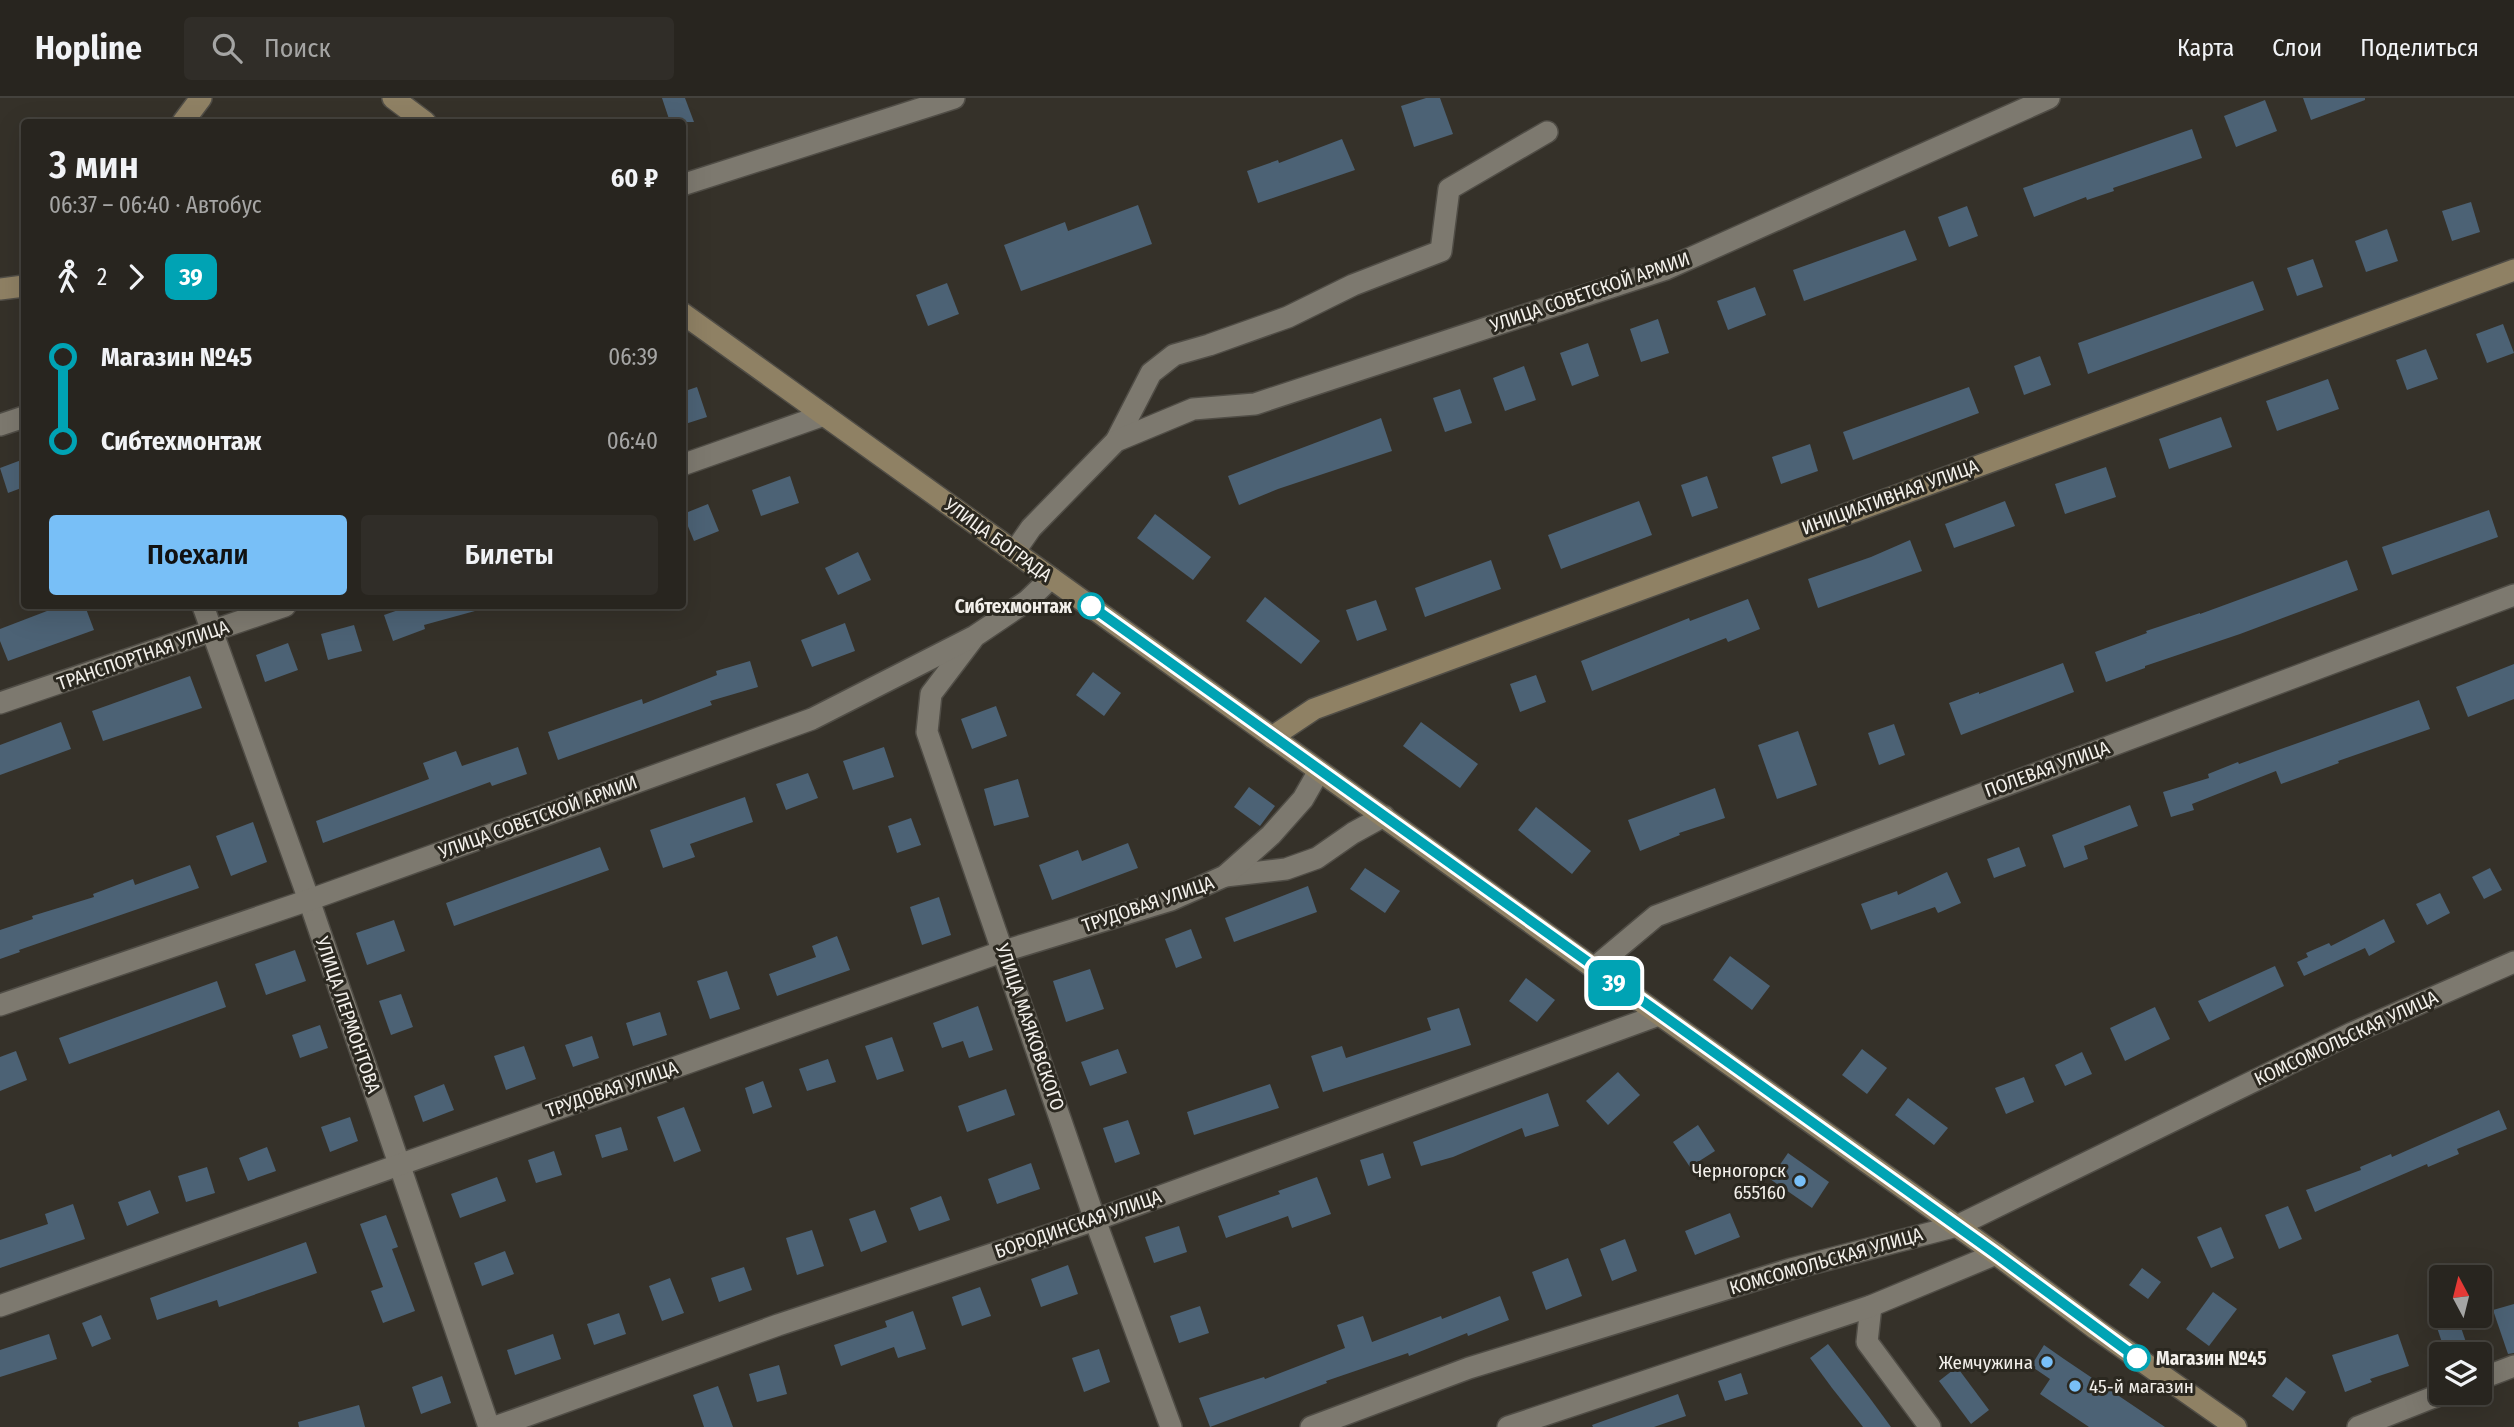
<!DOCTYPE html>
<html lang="ru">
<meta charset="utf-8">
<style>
:root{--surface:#28251f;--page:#302d28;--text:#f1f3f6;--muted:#a5a5a4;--line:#44423d;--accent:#78bff7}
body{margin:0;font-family:"Fira Sans Condensed",sans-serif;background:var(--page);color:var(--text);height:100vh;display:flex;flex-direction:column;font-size:26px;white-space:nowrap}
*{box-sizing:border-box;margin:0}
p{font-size:23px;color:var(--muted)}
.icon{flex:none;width:38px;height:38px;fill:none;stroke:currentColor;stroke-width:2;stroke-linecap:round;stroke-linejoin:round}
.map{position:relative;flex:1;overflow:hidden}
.panel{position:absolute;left:21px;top:21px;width:665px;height:490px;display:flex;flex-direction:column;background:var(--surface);border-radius:7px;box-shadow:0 7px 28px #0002,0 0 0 2px var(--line)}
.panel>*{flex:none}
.badge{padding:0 14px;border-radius:10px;font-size:24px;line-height:46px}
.needle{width:46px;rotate:353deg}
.fabs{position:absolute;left:2429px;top:1167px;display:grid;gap:14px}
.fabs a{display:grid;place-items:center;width:63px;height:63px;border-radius:7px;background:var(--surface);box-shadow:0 7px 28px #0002,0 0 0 2px var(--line);font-size:35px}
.map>.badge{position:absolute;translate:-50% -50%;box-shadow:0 0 0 4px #fff}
.legs{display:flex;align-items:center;gap:10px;height:77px;padding:0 28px;font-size:23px}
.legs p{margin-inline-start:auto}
.overview{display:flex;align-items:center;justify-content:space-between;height:119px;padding:0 28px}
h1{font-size:38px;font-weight:600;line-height:52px}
.cta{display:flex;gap:14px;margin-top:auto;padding:14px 28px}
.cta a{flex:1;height:80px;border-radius:7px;background:var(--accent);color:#111;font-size:28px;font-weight:600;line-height:80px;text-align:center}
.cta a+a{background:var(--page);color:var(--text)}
ul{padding:0 28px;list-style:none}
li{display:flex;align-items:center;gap:24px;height:84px;font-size:26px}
li i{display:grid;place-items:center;width:10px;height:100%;margin:0 9px;background:currentColor}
li i::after{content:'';width:18px;height:18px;margin:-9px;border:5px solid;border-radius:50%;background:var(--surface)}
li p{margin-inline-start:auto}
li:first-child i{background:linear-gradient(#0000 50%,currentColor 0)}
li:last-child i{background:linear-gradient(currentColor 50%,#0000 0)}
header{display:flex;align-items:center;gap:42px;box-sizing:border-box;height:98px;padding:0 35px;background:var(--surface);border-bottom:2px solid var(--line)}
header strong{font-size:33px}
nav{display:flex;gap:38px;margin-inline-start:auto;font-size:24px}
.search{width:490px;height:63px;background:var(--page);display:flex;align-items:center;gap:18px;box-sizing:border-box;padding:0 24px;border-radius:7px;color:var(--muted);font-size:26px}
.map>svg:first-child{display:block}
</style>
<header>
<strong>Hopline</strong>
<div class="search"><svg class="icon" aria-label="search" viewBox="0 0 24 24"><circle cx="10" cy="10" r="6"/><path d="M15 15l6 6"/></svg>Поиск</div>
<nav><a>Карта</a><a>Слои</a><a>Поделиться</a></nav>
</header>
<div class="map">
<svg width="2514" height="1329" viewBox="0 0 2514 1329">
<rect width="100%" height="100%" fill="#353129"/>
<g fill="#4c6275">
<polygon points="662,0 685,0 694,24 670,24"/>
<polygon points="1426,0 1440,0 1453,36 1414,49 1401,8"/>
<polygon points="2303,0 2365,0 2365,2 2311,22"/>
<polygon points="2265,2 2277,33 2236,49 2224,18"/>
<polygon points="2192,31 2202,60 2113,90 2114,93 2087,102 2086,99 2034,119 2023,90"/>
<polygon points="1342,41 1355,72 1258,105 1247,73 1278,62 1279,65"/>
<polygon points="2471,104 2480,134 2452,143 2442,113"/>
<polygon points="1138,107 1152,146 1021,193 1004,147 1065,124 1068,133"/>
<polygon points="1967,108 1978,138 1949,149 1938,119"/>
<polygon points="2387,131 2398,163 2366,174 2355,143"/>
<polygon points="1905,132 1917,162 1804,203 1793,172"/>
<polygon points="2313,161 2323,189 2297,198 2287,170"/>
<polygon points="2253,183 2264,212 2088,276 2078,245"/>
<polygon points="947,185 959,216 928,228 916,197"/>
<polygon points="1755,189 1766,217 1728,232 1717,203"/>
<polygon points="1658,221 1669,255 1641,264 1630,231"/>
<polygon points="2503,226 2514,255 2487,265 2476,236"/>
<polygon points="1588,245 1599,278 1572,288 1560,255"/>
<polygon points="2426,251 2438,281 2407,292 2396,262"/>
<polygon points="2040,258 2051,287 2024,297 2014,268"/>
<polygon points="1524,268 1536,302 1505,313 1493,280"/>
<polygon points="2328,281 2339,311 2277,333 2266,303"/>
<polygon points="697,289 707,319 682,327 682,294"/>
<polygon points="1969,289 1979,315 1853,362 1843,334"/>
<polygon points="1460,291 1472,325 1445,334 1433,300"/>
<polygon points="2221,319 2232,349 2169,371 2159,341"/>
<polygon points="1381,320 1392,353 1278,391 1239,407 1228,378"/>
<polygon points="1810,346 1818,373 1781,386 1772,359"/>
<polygon points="24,361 24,389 8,395 0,370"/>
<polygon points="2106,369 2116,399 2065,416 2055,386"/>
<polygon points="790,378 799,405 761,418 752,392"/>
<polygon points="1707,378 1718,410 1692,419 1681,387"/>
<polygon points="1639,403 1652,437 1561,471 1548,437"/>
<polygon points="2005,403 2015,428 1954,450 1945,426"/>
<polygon points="708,406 719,433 694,443 683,416"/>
<polygon points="2489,412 2498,439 2392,477 2382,449"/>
<polygon points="1155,416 1211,459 1193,482 1137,440"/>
<polygon points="1910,442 1922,473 1818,510 1808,481 1871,459"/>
<polygon points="858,454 871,482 838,497 825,470"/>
<polygon points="1491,462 1501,491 1425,519 1415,490"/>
<polygon points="2347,462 2358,492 2240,536 2145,568 2145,570 2106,584 2095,554 2147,535 2146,533 2200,515 2200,516"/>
<polygon points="1265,499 1320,543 1301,566 1246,523"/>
<polygon points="1748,501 1760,531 1728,544 1726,540 1592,593 1581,563 1689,520 1690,523"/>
<polygon points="1376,502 1387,532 1357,543 1346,512"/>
<polygon points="60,508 85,508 94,532 8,563 0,543 0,531"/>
<polygon points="410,508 475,508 475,513 424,527 425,531 393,543 384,517"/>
<polygon points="845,525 855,553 812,569 801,542"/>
<polygon points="354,527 362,553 328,562 321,536"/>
<polygon points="288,545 298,572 265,584 256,557"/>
<polygon points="750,563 758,589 710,603 712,607 558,662 548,634 642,601 643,606 717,577 716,573"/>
<polygon points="2063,565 2074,594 1961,637 1949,605 1979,594 1979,596"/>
<polygon points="2514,566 2514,601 2468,619 2456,589"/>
<polygon points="1093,574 1121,595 1104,618 1076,597"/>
<polygon points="1536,577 1546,604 1520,614 1510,586"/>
<polygon points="190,578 202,610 103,643 92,613"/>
<polygon points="2419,602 2430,631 2338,663 2339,665 2281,686 2276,673 2192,706 2194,712 2171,719 2163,694 2209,680 2208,676 2238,664 2239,666"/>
<polygon points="996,608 1007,638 972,651 961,621"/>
<polygon points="61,624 71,651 0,677 0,647"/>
<polygon points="1421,624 1478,666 1460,690 1403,648"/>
<polygon points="1894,626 1905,657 1879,667 1868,635"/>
<polygon points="1798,633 1817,687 1777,701 1758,647"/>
<polygon points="518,649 527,676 492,688 490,684 323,745 316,723 429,681 423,665 456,653 462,668"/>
<polygon points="884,649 894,679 853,692 843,663"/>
<polygon points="808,675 818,700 786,712 776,686"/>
<polygon points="1018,681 1029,719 994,728 984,691"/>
<polygon points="1249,689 1275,708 1260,728 1234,709"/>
<polygon points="1715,690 1725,720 1679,735 1680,737 1640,753 1628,722"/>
<polygon points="745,699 753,724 690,746 695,759 663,770 650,732"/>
<polygon points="2130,707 2138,728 2084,748 2088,761 2064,770 2052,737"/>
<polygon points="1536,709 1591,753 1572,776 1518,732"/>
<polygon points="911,720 921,747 897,755 888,728"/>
<polygon points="253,724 267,764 231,778 216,738"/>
<polygon points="1128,745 1138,770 1052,802 1039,767 1078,752 1082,763"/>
<polygon points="600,749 609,772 454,828 446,805"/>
<polygon points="2019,749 2026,768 1994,780 1987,761"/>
<polygon points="190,767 199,790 19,852 20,854 0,861 0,832 33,821 32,818 94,799 93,796 133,781 135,787"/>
<polygon points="1365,770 1400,793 1385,815 1350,791"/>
<polygon points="2490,770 2502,792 2484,801 2472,779"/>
<polygon points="1947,774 1961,805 1938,815 1935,809 1871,832 1861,806 1897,793 1898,797"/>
<polygon points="1308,788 1317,814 1234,844 1225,820"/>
<polygon points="2440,795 2450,815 2427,827 2416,806"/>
<polygon points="939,799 951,837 922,847 910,809"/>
<polygon points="2384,821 2395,844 2369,858 2365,850 2304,878 2297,864 2308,859 2306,855 2329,845 2331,848"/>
<polygon points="394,822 405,853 367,867 356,835"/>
<polygon points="1191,831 1202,860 1176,870 1165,841"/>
<polygon points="837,838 850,872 777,898 769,876 816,859 812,848"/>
<polygon points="295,852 306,883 266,897 255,866"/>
<polygon points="1730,858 1770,888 1752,912 1713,882"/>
<polygon points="2275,868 2284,888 2209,924 2198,903"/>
<polygon points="1090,871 1104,911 1066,924 1053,883"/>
<polygon points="727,873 740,911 710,921 697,883"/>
<polygon points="1526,880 1555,902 1537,924 1509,903"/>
<polygon points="217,883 226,909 69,966 59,940"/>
<polygon points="401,896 413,929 391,937 379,903"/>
<polygon points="978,908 993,952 969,960 963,943 942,950 933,925"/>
<polygon points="2155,909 2170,941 2125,963 2110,930"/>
<polygon points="1459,910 1471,947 1323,994 1311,958 1342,948 1346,960 1431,932 1427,920"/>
<polygon points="660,914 667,937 633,948 626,925"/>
<polygon points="320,927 328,950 300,960 292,937"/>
<polygon points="592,938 599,960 573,969 565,947"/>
<polygon points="892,939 904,973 877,982 865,948"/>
<polygon points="524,948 536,981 506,992 494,958"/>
<polygon points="1118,951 1127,975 1090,988 1081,964"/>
<polygon points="1862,951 1887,970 1867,996 1842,977"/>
<polygon points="16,953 27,982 0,993 0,959"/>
<polygon points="2082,954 2092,976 2065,988 2055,967"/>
<polygon points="828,961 836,984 807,993 799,971"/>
<polygon points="1618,974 1640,997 1608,1027 1586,1003"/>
<polygon points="2024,979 2034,1004 2006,1016 1995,990"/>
<polygon points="763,983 772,1009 753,1016 745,990"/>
<polygon points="444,986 454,1012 423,1024 414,998"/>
<polygon points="1270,986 1279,1010 1194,1037 1187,1014"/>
<polygon points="1006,991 1015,1017 967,1034 958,1008"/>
<polygon points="1548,995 1559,1028 1525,1039 1522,1030 1453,1059 1421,1068 1413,1044"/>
<polygon points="1908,1000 1948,1030 1934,1047 1895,1017"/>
<polygon points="684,1009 701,1053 674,1064 657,1019"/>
<polygon points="2499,1012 2507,1031 2457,1051 2459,1056 2428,1069 2427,1066 2315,1114 2306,1092 2361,1072 2360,1069 2391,1056 2392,1059"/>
<polygon points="350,1019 358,1043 330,1054 321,1029"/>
<polygon points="1128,1022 1140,1056 1115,1065 1103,1030"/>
<polygon points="1698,1027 1715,1053 1690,1069 1673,1044"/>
<polygon points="621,1029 628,1052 602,1060 595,1037"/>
<polygon points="267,1049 276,1073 248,1083 239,1060"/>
<polygon points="554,1053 562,1077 536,1085 528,1062"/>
<polygon points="1383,1055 1391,1080 1368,1088 1360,1062"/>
<polygon points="1788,1055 1829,1084 1812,1110 1770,1081"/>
<polygon points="1031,1065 1040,1091 997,1106 988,1081"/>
<polygon points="207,1069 215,1095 186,1104 178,1078"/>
<polygon points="497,1079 506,1103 460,1120 451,1096"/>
<polygon points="1317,1079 1331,1116 1292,1130 1288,1118 1226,1140 1218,1118 1280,1096 1278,1093"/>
<polygon points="150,1092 159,1115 127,1128 118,1104"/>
<polygon points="941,1098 950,1122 919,1133 910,1110"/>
<polygon points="73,1106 85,1141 0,1170 0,1142 48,1126 45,1116"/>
<polygon points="2288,1108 2302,1141 2279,1151 2265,1117"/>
<polygon points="875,1112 887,1144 861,1154 849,1121"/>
<polygon points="1730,1115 1740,1139 1695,1157 1685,1133"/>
<polygon points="386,1117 398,1149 392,1151 415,1213 383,1225 371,1193 383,1189 360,1126"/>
<polygon points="1179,1128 1187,1154 1154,1165 1145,1139"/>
<polygon points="2221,1129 2234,1160 2211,1170 2197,1139"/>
<polygon points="812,1132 824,1168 797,1177 786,1140"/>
<polygon points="1625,1141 1637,1173 1612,1183 1600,1151"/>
<polygon points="306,1144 317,1175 219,1209 217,1202 157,1222 150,1200"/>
<polygon points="505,1153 514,1176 482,1188 474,1165"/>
<polygon points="1568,1160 1582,1198 1546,1212 1532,1174"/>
<polygon points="1068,1167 1078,1196 1041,1209 1031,1181"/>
<polygon points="744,1169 752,1192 719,1204 711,1180"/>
<polygon points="2142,1170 2161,1184 2148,1201 2129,1187"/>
<polygon points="670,1180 684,1215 662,1223 649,1188"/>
<polygon points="980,1189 991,1218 962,1228 952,1199"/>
<polygon points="2213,1194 2237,1211 2209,1248 2186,1231"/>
<polygon points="1500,1198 1509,1222 1468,1238 1467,1235 1409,1258 1408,1255 1326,1283 1327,1285 1210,1329 1199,1300 1264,1279 1265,1281 1345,1250 1337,1227 1363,1218 1372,1244 1441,1218 1442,1221"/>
<polygon points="2514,1206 2514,1255 2508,1256 2493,1212"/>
<polygon points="1200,1208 1209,1235 1179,1245 1170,1218"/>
<polygon points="913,1213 926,1251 898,1260 894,1249 841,1268 834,1247 887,1229 885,1223"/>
<polygon points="619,1215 626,1236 594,1247 587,1226"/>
<polygon points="101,1217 111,1241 92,1249 82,1225"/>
<polygon points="2433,1218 2457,1218 2468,1250 2446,1256"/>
<polygon points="49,1236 57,1261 0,1279 0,1252"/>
<polygon points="553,1236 561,1261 515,1277 507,1252"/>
<polygon points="2398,1236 2409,1268 2370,1281 2372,1284 2345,1294 2332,1257"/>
<polygon points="1828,1246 1869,1299 1891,1329 1863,1329 1832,1290 1810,1260"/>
<polygon points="2044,1247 2064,1261 2165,1329 2089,1329 2040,1296 2050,1281 2031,1268"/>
<polygon points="1099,1251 1110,1284 1084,1294 1072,1260"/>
<polygon points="779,1267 787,1296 757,1304 749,1276"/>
<polygon points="1957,1269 1989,1312 1971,1326 1939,1283"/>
<polygon points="1741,1275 1748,1296 1725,1303 1718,1283"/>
<polygon points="442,1278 451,1305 421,1316 412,1289"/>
<polygon points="2286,1279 2306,1294 2293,1313 2272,1298"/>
<polygon points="718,1288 733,1329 704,1329 693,1297"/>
<polygon points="1678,1296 1686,1318 1654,1329 1593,1329 1592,1327"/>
<polygon points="359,1307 365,1329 299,1329 298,1324"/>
</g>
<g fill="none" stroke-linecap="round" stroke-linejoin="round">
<g stroke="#504d46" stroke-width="24">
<g id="street">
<polyline points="682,87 954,0"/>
<polyline points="0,327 24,319"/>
<polyline points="1116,343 1151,275 1174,257 1209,247 1288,219 1353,187 1441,153 1449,91 1547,34"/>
<polyline points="682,367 824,317"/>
<polyline points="1015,453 1031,430 1116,343 1193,311 1255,306 1666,171 2049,0"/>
<polyline points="203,508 309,802 489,1329"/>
<polyline points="972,542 931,596 927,634 1095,1122 1171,1329"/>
<polyline points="0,605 285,508"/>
<polyline points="1225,778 1286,771 1317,760 1353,735 1384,718"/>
<polyline points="1594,870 1656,818 2514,497"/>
<polyline points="0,907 309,802 812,621 975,538 1027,503 1051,480"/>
<polyline points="0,1208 1004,853 1171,802 1225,778 1271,737 1303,701 1319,673"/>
<polyline points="1871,1208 1867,1244 1930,1329"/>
<polyline points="2480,1281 2514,1268"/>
<polyline points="495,1329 778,1227 1095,1122 1659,917"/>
<polyline points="1311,1329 1469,1270 1791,1171 1957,1128 2352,935 2514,864"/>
<polyline points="1508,1329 1871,1208 1996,1156"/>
<polyline points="2358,1329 2444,1295"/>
</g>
</g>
<g stroke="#504d46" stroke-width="24">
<g id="secondary">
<polyline points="393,0 425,24"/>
<polyline points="183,24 201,0"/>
<polyline points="0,191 24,188"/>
<polyline points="682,215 1594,870 1996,1156 2096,1231 2236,1329"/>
<polyline points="1272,639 1314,611 2514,172"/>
</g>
</g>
<use href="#street" stroke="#7d796f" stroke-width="21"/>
<use href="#secondary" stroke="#8f8164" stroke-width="21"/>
</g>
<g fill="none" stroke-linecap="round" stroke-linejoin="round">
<g stroke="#fff" stroke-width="16">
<polyline id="line-1" points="1091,508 1996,1156 2137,1260"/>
</g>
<use href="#line-1" stroke="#00a3b4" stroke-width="10"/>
</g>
<g fill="#fff" stroke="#00a3b4" stroke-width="3.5">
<circle cx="1091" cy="508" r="12"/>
<circle cx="2137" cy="1260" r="12"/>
</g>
<g fill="#78bff7" stroke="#2b2820" stroke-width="2.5">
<circle cx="1800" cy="1083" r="7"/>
<circle cx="2047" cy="1264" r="7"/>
<circle cx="2075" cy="1288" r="7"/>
</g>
<g text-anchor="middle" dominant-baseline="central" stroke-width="6" stroke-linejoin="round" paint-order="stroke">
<g font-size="19" fill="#f3f0eb" stroke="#2b2820">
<text transform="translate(1590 194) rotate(-19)">УЛИЦА СОВЕТСКОЙ АРМИИ</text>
<text transform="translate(1890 399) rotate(-20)">ИНИЦИАТИВНАЯ УЛИЦА</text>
<text transform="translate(998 442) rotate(36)">УЛИЦА БОГРАДА</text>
<text transform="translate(143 557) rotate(-19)">ТРАНСПОРТНАЯ УЛИЦА</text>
<text transform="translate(2047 671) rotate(-20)">ПОЛЕВАЯ УЛИЦА</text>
<text transform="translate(538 719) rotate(-20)">УЛИЦА СОВЕТСКОЙ АРМИИ</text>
<text transform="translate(1148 806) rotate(-19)">ТРУДОВАЯ УЛИЦА</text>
<text transform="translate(348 917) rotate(71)">УЛИЦА ЛЕРМОНТОВА</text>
<text transform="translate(1030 929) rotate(71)">УЛИЦА МАЯКОВСКОГО</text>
<text transform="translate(2346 940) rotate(-25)">КОМСОМОЛЬСКАЯ УЛИЦА</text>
<text transform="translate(612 991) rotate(-19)">ТРУДОВАЯ УЛИЦА</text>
<text transform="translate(1078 1126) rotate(-19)">БОРОДИНСКАЯ УЛИЦА</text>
<text transform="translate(1826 1163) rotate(-16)">КОМСОМОЛЬСКАЯ УЛИЦА</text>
</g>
<g font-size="19" font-weight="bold" fill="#f3f0eb" stroke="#2b2820" text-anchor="end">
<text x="1072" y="508">Сибтехмонтаж</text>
<text x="2156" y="1260" text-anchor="start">Магазин №45</text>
</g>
<g font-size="19" fill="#f3f0eb" stroke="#2b2820" text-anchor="end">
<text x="1786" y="1072">Черногорск<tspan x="1786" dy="22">655160</tspan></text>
<text x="2033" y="1264">Жемчужина</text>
<text x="2089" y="1288" text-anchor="start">45-й магазин</text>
</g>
</g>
</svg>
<div class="fabs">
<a><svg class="needle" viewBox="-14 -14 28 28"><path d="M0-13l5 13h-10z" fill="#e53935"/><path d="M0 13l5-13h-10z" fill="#a5a5a4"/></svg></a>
<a><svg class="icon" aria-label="layers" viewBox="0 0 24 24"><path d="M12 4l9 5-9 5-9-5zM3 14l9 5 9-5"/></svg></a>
</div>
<b class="badge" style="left:1614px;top:885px;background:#00a3b4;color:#fff">39</b>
<section class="panel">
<div class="overview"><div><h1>3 мин</h1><p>06:37 – 06:40 · Автобус</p></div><b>60 ₽</b></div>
<div class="legs"><svg class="icon" aria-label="walk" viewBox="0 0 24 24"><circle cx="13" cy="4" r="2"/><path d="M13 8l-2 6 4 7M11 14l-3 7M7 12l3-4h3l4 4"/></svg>2<svg class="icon" aria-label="forward" viewBox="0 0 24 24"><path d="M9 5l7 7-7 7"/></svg><b class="badge" style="background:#00a3b4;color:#fff">39</b></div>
<ul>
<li><i style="color:#00a3b4"></i><b>Магазин №45</b><p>06:39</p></li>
<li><i style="color:#00a3b4"></i><b>Сибтехмонтаж</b><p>06:40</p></li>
</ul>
<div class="cta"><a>Поехали</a><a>Билеты</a></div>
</section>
</div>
